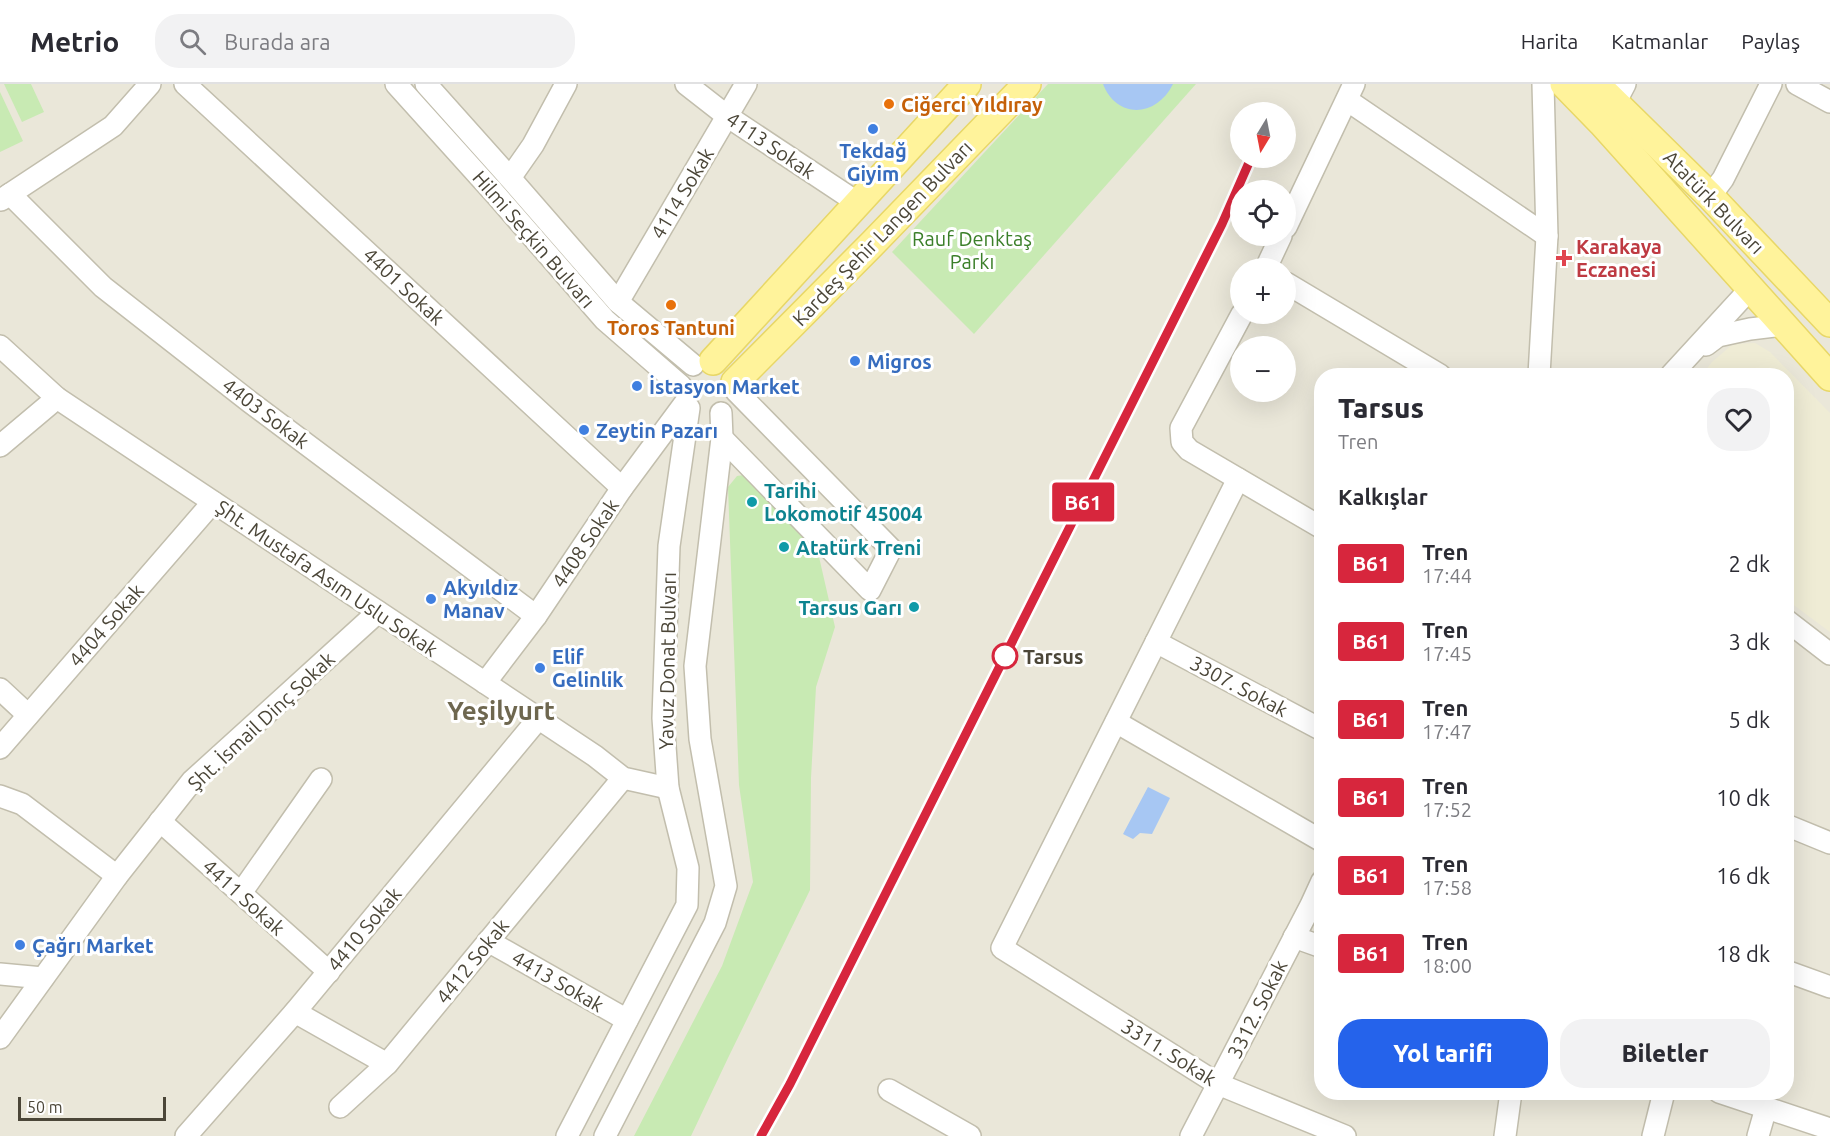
<!DOCTYPE html>
<html lang="tr">
<meta charset="utf-8">
<style>
:root{--surface:#fff;--page:#f2f2f3;--text:#2b2b33;--muted:#7c7c81;--line:#e1e1e2;--accent:#2563eb}
body{margin:0;font-family:Ubuntu,sans-serif;background:var(--page);color:var(--text);height:100vh;display:flex;flex-direction:column;font-size:22px;white-space:nowrap}
*{box-sizing:border-box;margin:0}
p{font-size:20px;color:var(--muted)}
.icon{flex:none;width:33px;height:33px;fill:none;stroke:currentColor;stroke-width:2;stroke-linecap:round;stroke-linejoin:round}
.map{position:relative;flex:1;overflow:hidden}
.panel{position:absolute;left:1314px;top:284px;width:480px;height:732px;display:flex;flex-direction:column;background:var(--surface);border-radius:24px;box-shadow:0 6px 24px #0002}
.panel>*{flex:none}
.badge{padding:0 12px;border-radius:4px;font-size:21px;line-height:39px}
.needle{width:39px;rotate:190deg}
.buttons{position:absolute;left:1230px;top:18px;display:grid;gap:12px}
.buttons a{display:grid;place-items:center;width:66px;height:66px;border-radius:50%;background:var(--surface);box-shadow:0 6px 24px #0002;font-size:30px}
.scale{position:absolute;left:18px;bottom:15px;width:148px;box-sizing:border-box;padding-left:6px;border:3px solid #4b4638;border-top:0;font-size:16px;line-height:21px;white-space:nowrap;color:#4b4638;-webkit-text-stroke:4px #fff;paint-order:stroke}
.map>.badge{position:absolute;translate:-50% -50%;box-shadow:0 0 0 3px #fff}
h2{padding:0 24px;font-size:22px;line-height:54px}
.round{display:grid;place-items:center;flex:none;width:63px;height:63px;border-radius:24px;background:var(--page)}
.head{display:flex;align-items:center;justify-content:space-between;height:102px;padding:0 24px}
h1{font-size:28px;font-weight:800;line-height:45px}
.action{display:flex;gap:12px;margin-top:auto;padding:12px 24px}
.action a{flex:1;height:69px;border-radius:24px;background:var(--accent);color:#fff;font-size:24px;font-weight:800;line-height:69px;text-align:center}
.action a+a{background:var(--page);color:var(--text)}
ul{padding:0;list-style:none}
li{display:flex;align-items:center;gap:18px;height:78px;padding:0 24px}
li div{flex:1}
li b{display:block;font-size:22px}
li em{font-style:normal}
li .badge{min-width:66px;font-weight:700;text-align:center}
header{display:flex;align-items:center;gap:36px;box-sizing:border-box;height:84px;padding:0 30px;background:var(--surface);border-bottom:2px solid var(--line)}
header strong{font-size:28px}
nav{display:flex;gap:33px;margin-inline-start:auto;font-size:21px}
.search{width:420px;height:54px;background:var(--page);display:flex;align-items:center;gap:15px;box-sizing:border-box;padding:0 21px;border-radius:24px;color:var(--muted);font-size:22px}
.map>svg:first-child{display:block}
</style>
<header>
<strong>Metrio</strong>
<div class="search"><svg class="icon" aria-label="search" viewBox="0 0 24 24"><circle cx="10" cy="10" r="6"/><path d="M15 15l6 6"/></svg>Burada ara</div>
<nav><a>Harita</a><a>Katmanlar</a><a>Paylaş</a></nav>
</header>
<div class="map">
<svg width="1830" height="1052" viewBox="0 0 1830 1052">
<rect width="100%" height="100%" fill="#f6f4eb"/>
<path fill="#eae7d9" fill-rule="evenodd" d="M0 0H1830V1052H0ZM1240 28H1286V74H1240ZM1240 106H1286V152H1240ZM1240 184H1286V230H1240ZM1240 262H1286V308H1240ZM1322 291H1786V1008H1322Z"/>
<polygon fill="#efecd5" points="1755,259 1770,268 1830,329 1830,548 1787,516 1786,291 1702,291 1712,278 1733,260"/>
<g fill="#c8eab3">
<polygon points="4,0 31,0 44,28 22,38"/>
<polygon points="1048,0 1196,0 974,250 892,168"/>
<polygon points="0,8 23,57 0,68"/>
<polygon points="750,390 817,464 835,543 816,603 811,694 810,806 728,974 691,1052 634,1052 722,882 753,798 739,701 728,403 737,392"/>
</g>
<g fill="#a7c7f3">
<path d="M1103 0H1173C1157 33 1117 36 1103 0Z"/>
<polygon points="1148,703 1170,714 1152,750 1140,749 1133,755 1123,750"/>
</g>
<g fill="none" stroke-linecap="round" stroke-linejoin="round">
<g stroke="#c2bead" stroke-width="24">
<g id="minor">
<polyline points="185,0 622,404"/>
<polyline points="396,0 497,112 605,236 681,302"/>
<polyline points="426,0 510,94 618,218 693,281"/>
<polyline points="686,0 727,32 858,119"/>
<polyline points="1797,0 1830,18"/>
<polyline points="1347,16 1547,152"/>
<polyline points="1615,19 1625,0"/>
<polyline points="510,94 533,61 566,0"/>
<polyline points="10,110 103,203 250,318 536,532"/>
<polyline points="1710,112 1723,95 1771,0"/>
<polyline points="1,116 113,42 150,0"/>
<polyline points="1286,143 1354,0"/>
<polyline points="1266,184 1281,152"/>
<polyline points="1286,199 1440,291"/>
<polyline points="618,218 746,0"/>
<polyline points="1242,230 1181,344 1182,358 1189,366 1322,444"/>
<polyline points="1706,261 1718,252 1750,245 1784,241"/>
<polyline points="0,262 57,314 595,672 623,694 668,704"/>
<polyline points="1539,291 1547,152 1543,0"/>
<polyline points="1671,291 1750,205"/>
<polyline points="722,354 870,506 891,465 736,307"/>
<polyline points="0,362 57,314"/>
<polyline points="1238,395 1002,864 1218,1000 1345,1052"/>
<polyline points="1786,536 1830,570"/>
<polyline points="1156,558 1322,646"/>
<polyline points="485,599 536,532 622,404 685,319"/>
<polyline points="0,605 28,631"/>
<polyline points="1116,638 1322,757"/>
<polyline points="0,664 213,418"/>
<polyline points="0,712 22,720 117,792"/>
<polyline points="160,737 329,888"/>
<polyline points="1786,741 1830,759"/>
<polyline points="241,809 321,695"/>
<polyline points="1294,853 1322,863"/>
<polyline points="488,857 627,936"/>
<polyline points="1786,887 1830,903"/>
<polyline points="0,890 43,894"/>
<polyline points="295,928 387,980 623,694"/>
<polyline points="0,954 117,792 192,697 378,528"/>
<polyline points="889,1006 970,1052"/>
<polyline points="1719,1008 1830,1045"/>
<polyline points="340,1023 387,980"/>
<polyline points="186,1052 295,928 538,635"/>
<polyline points="567,1052 687,821 688,784 668,704 663,634 669,462 689,324"/>
<polyline points="605,1052 715,839 726,802 700,655 695,582 722,354 721,329"/>
<polyline points="1191,1052 1311,821 1322,797"/>
<polyline points="1505,1052 1511,1008"/>
<polyline points="1653,1052 1664,1008"/>
<polyline points="1758,1052 1766,1024"/>
</g>
</g>
<g stroke="#e8d767" stroke-width="30">
<g id="major">
<polyline points="1564,0 1602,39 1830,293"/>
<polyline points="1596,0 1710,112 1830,239"/>
<polyline points="713,277 967,0"/>
<polyline points="735,298 873,159 1027,0"/>
</g>
</g>
<use href="#minor" stroke="#fff" stroke-width="21"/>
<use href="#major" stroke="#fff39b" stroke-width="27"/>
</g>
<g fill="none" stroke-linecap="round" stroke-linejoin="round">
<g stroke="#fff" stroke-width="14">
<polyline id="line" points="761,1052 790,1000 1222,140 1251,74"/>
</g>
<use href="#line" stroke="#d7263d" stroke-width="9"/>
</g>
<g fill="#e8710a" stroke="#fff" stroke-width="2">
<circle cx="889" cy="20" r="6"/>
<circle cx="671" cy="221" r="6"/>
</g>
<g fill="#3f7fe0" stroke="#fff" stroke-width="2">
<circle cx="873" cy="45" r="6"/>
<circle cx="855" cy="277" r="6"/>
<circle cx="637" cy="302" r="6"/>
<circle cx="584" cy="346" r="6"/>
<circle cx="431" cy="515" r="6"/>
<circle cx="540" cy="584" r="6"/>
<circle cx="20" cy="861" r="6"/>
</g>
<path fill="#e0444e" stroke="#fff" stroke-width="2" d="M1561 165h6v6h6v6h-6v6h-6v-6h-6v-6h6z"/>
<g fill="#0f9aa8" stroke="#fff" stroke-width="2">
<circle cx="752" cy="418" r="6"/>
<circle cx="784" cy="463" r="6"/>
<circle cx="914" cy="523" r="6"/>
</g>
<circle fill="#fff" stroke="#d7263d" stroke-width="3" cx="1005" cy="572" r="12"/>
<g text-anchor="middle" dominant-baseline="central" stroke-width="6" stroke-linejoin="round" paint-order="stroke">
<g font-size="20" font-weight="bold" fill="#c56008" stroke="#fff" text-anchor="start">
<text x="901" y="20">Ciğerci Yıldıray</text>
<text x="671" y="243" text-anchor="middle">Toros Tantuni</text>
</g>
<g font-size="20" fill="#4b4638" stroke="#fff">
<text transform="translate(771 61) rotate(34)">4113 Sokak</text>
<text transform="translate(682 109) rotate(-59)">4114 Sokak</text>
<text transform="translate(1714 118) rotate(46)">Atatürk Bulvarı</text>
<text transform="translate(882 149) rotate(-46)">Kardeş Şehir Langen Bulvarı</text>
<text transform="translate(534 155) rotate(49)">Hilmi Seçkin Bulvarı</text>
<text transform="translate(404 202) rotate(43)">4401 Sokak</text>
<text transform="translate(266 329) rotate(37)">4403 Sokak</text>
<text transform="translate(585 459) rotate(-56)">4408 Sokak</text>
<text transform="translate(327 494) rotate(34)">Şht. Mustafa Asım Uslu Sokak</text>
<text transform="translate(106 541) rotate(-49)">4404 Sokak</text>
<text transform="translate(667 577) rotate(-89)">Yavuz Donat Bulvarı</text>
<text transform="translate(1239 602) rotate(28)">3307. Sokak</text>
<text transform="translate(261 637) rotate(-43)">Şht. İsmail Dinç Sokak</text>
<text transform="translate(244 813) rotate(42)">4411 Sokak</text>
<text transform="translate(364 845) rotate(-50)">4410 Sokak</text>
<text transform="translate(472 877) rotate(-51)">4412 Sokak</text>
<text transform="translate(558 897) rotate(30)">4413 Sokak</text>
<text transform="translate(1257 925) rotate(-63)">3312. Sokak</text>
<text transform="translate(1169 968) rotate(32)">3311. Sokak</text>
</g>
<g font-size="20" font-weight="bold" fill="#366cbe" stroke="#fff" text-anchor="start">
<text x="873" y="66" text-anchor="middle">Tekdağ<tspan x="873" dy="23">Giyim</tspan></text>
<text x="867" y="277">Migros</text>
<text x="649" y="302">İstasyon Market</text>
<text x="596" y="346">Zeytin Pazarı</text>
<text x="443" y="503">Akyıldız<tspan x="443" dy="23">Manav</tspan></text>
<text x="552" y="572">Elif<tspan x="552" dy="23">Gelinlik</tspan></text>
<text x="32" y="861">Çağrı Market</text>
</g>
<g font-size="20" fill="#3b7f29" stroke="#fff">
<text x="972" y="154">Rauf Denktaş<tspan x="972" dy="23">Parkı</tspan></text>
</g>
<g font-size="20" font-weight="bold" fill="#be3a42" stroke="#fff" text-anchor="start">
<text x="1576" y="162">Karakaya<tspan x="1576" dy="23">Eczanesi</tspan></text>
</g>
<g font-size="20" font-weight="bold" fill="#0d838f" stroke="#fff" text-anchor="start">
<text x="764" y="406">Tarihi<tspan x="764" dy="23">Lokomotif 45004</tspan></text>
<text x="796" y="463">Atatürk Treni</text>
<text x="902" y="523" text-anchor="end">Tarsus Garı</text>
</g>
<g font-size="20" font-weight="bold" fill="#4b4638" stroke="#fff" text-anchor="start">
<text x="1023" y="572">Tarsus</text>
</g>
<g font-size="26" font-weight="bold" fill="#6e674f" stroke="#fff">
<text x="501" y="626">Yeşilyurt</text>
</g>
</g>
</svg>
<div class="buttons">
<a><svg class="needle" viewBox="-14 -14 28 28"><path d="M0-13l5 13h-10z" fill="#e53935"/><path d="M0 13l5-13h-10z" fill="#7c7c81"/></svg></a>
<a><svg class="icon" aria-label="locate" viewBox="0 0 24 24"><circle cx="12" cy="12" r="6"/><path d="M12 2v4M12 18v4M2 12h4M18 12h4"/></svg></a>
<a>+</a>
<a>−</a>
</div>
<div class="scale">50 m</div>
<b class="badge" style="left:1083px;top:418px;background:#d7263d;color:#fff">B61</b>
<section class="panel">
<div class="head"><div><h1>Tarsus</h1><p>Tren</p></div><a class="round"><svg class="icon" aria-label="heart" viewBox="0 0 24 24"><path d="M12 20l-8-8c-3-5 5-10 8-4 3-6 11-1 8 4z"/></svg></a></div>
<h2>Kalkışlar</h2>
<ul>
<li><span class="badge" style="background:#d7263d;color:#fff">B61</span><div><b>Tren</b><p>17:44</p></div><em>2 dk</em></li>
<li><span class="badge" style="background:#d7263d;color:#fff">B61</span><div><b>Tren</b><p>17:45</p></div><em>3 dk</em></li>
<li><span class="badge" style="background:#d7263d;color:#fff">B61</span><div><b>Tren</b><p>17:47</p></div><em>5 dk</em></li>
<li><span class="badge" style="background:#d7263d;color:#fff">B61</span><div><b>Tren</b><p>17:52</p></div><em>10 dk</em></li>
<li><span class="badge" style="background:#d7263d;color:#fff">B61</span><div><b>Tren</b><p>17:58</p></div><em>16 dk</em></li>
<li><span class="badge" style="background:#d7263d;color:#fff">B61</span><div><b>Tren</b><p>18:00</p></div><em>18 dk</em></li>
</ul>
<div class="action"><a>Yol tarifi</a><a>Biletler</a></div>
</section>
</div>
